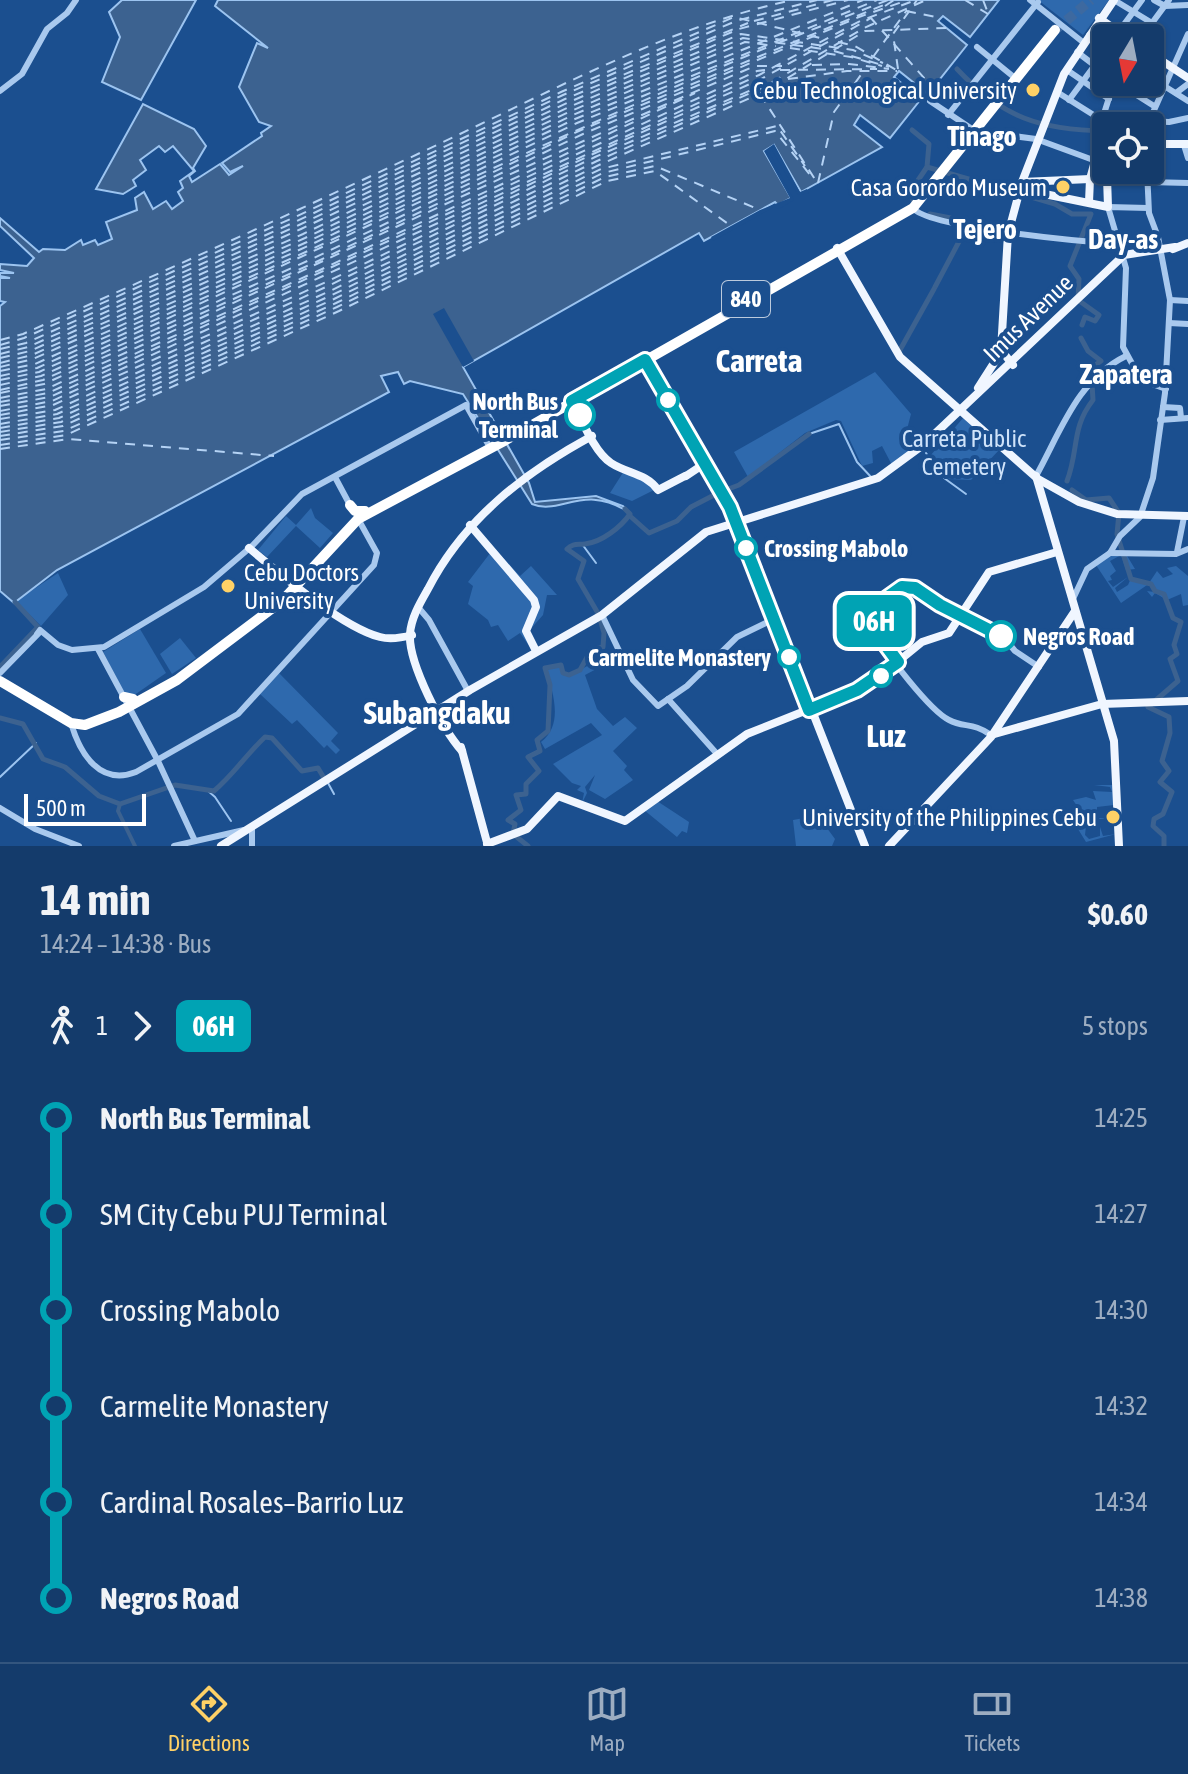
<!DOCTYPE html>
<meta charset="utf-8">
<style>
:root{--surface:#143b6b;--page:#214673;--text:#f1f3f6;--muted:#9dadc1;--line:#33557e;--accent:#ffd166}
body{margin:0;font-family:"Asap Condensed",sans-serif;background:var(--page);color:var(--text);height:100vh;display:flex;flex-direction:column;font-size:30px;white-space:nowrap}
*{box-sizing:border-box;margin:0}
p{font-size:26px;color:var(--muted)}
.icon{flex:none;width:44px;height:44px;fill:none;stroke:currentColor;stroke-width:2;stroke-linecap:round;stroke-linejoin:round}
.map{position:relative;height:846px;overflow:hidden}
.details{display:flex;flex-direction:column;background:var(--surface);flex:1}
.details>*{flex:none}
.badge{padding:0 16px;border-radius:12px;font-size:28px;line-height:52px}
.needle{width:52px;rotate:190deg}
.tools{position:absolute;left:1092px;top:24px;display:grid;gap:16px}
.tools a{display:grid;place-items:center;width:72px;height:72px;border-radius:8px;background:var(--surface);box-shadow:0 2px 6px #0004,0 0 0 2px var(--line);font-size:40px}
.scale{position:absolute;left:24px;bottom:20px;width:122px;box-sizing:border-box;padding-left:8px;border:4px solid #fff;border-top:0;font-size:22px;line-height:28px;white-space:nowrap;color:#fff;-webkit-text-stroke:6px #1b4f8f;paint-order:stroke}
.map>.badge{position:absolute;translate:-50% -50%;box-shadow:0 0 0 4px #fff}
.legs{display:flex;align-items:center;gap:12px;height:88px;padding:0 40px;font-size:26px}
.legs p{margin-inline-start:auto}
.headline{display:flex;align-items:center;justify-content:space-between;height:136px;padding:0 40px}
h1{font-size:44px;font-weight:700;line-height:60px}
ul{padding:0 40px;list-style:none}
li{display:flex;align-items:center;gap:28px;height:96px;font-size:30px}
li i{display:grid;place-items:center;width:12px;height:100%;margin:0 10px;background:currentColor}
li i::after{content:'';width:20px;height:20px;margin:-10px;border:6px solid;border-radius:50%;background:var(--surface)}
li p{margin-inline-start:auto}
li:first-child i{background:linear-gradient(#0000 50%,currentColor 0)}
li:last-child i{background:linear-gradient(currentColor 50%,#0000 0)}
.menu{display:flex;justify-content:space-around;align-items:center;height:112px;border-top:2px solid var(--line);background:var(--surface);font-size:22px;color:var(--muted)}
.menu a{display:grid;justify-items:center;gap:4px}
.menu .on{color:var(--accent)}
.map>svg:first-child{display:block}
</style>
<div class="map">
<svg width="1188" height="846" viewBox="0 0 1188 846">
<rect width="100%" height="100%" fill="#1b4f8f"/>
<g fill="#2e69ad">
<polygon points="1038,0 1109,0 1083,35"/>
<polygon points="875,372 911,414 905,437 914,451 893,467 882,446 872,451 873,463 862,466 841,421 836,420 805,433 748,477 734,452"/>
<polygon points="964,417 1000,449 971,480 946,479 930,456"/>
<polygon points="624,471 642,478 654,490 632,501 610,493"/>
<polygon points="311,508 315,518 333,533 320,548 296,526 267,557 258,550 286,516 296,525"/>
<polygon points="494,548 520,576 531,566 557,595 547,595 543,615 528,632 532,650 520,633 508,641 498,625 491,627 488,620 468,604 473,586 468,582"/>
<polygon points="1115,553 1126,554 1135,569 1126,570 1121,555 1110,561 1116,571 1110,576 1112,580 1108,581 1113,587 1128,577 1115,588 1117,592 1128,585 1131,578 1149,583 1157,571 1163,578 1173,574 1167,568 1176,566 1188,576 1188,605 1183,606 1181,594 1167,600 1155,593 1152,597 1147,591 1154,592 1150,583 1121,603 1096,565"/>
<polygon points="58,573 68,595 41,626 16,601"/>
<polygon points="140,629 166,673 133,696 125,694 103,652"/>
<polygon points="180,638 196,658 172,674 160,654"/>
<path d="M600 659 602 666 585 675 597 709 613 726 625 717 637 728 613 751 627 766 624 770 633 780 605 799 589 790 595 775 585 787 587 793 582 803 584 793 577 790 581 786 572 783 553 764 602 735 591 723 545 749 541 742C564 725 553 692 546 670L560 666 563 675 569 676Z"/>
<polygon points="279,673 338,733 331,741 340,750 336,754 327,745 324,748 297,720 292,724 260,694"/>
<polygon points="1094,785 1116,785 1114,818 1114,805 1097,807 1097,818 1111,818 1099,819 1098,826 1086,826 1085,835 1089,839 1100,836 1100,827 1103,836 1116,834 1086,842 1078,829 1077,806 1073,800 1086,797 1096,800 1093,791 1112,792 1110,787"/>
<polygon points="657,801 689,822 687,833 682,831 677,837 644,810"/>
<polygon points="812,810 816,824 824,824 835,839 832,846 796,846 793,820 804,818 803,812"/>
</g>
<g fill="#3c6290" stroke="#9cc4f0" stroke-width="2">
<polygon points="122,0 196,0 141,100 102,82 120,37 109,12"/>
<path d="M218 0H999L970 37 943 16 938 21 967 45 928 94 899 71 894 77 921 99 890 138 860 115 854 125 882 147 801 192 774 145 764 151 791 198 778 205 775 202 704 241 699 233 463 367 529 483 535 502 596 496 623 506 630 513C584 482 560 516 532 504L463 394 410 381 404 384 398 372 381 376 389 392 57 570 14 603 0 591V306L5 302 0 301V278H10L0 276V273H14L0 270V264L27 266 34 258 0 226V218L39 252 43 249 65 250 81 240 83 245 95 240 98 245 112 239 106 222 137 210 135 198 144 192 153 209 166 201 172 209 183 201 178 192 183 188 180 181 194 171 173 146 165 152 159 146 140 160 146 170 133 180 136 186 123 194 96 189 143 104 194 129 206 146 193 168 195 171 189 176 192 182 220 164 229 175 243 166 230 172 222 163 262 136 261 133 271 126 259 122 239 87 257 43 268 48 215 6Z"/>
</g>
<g fill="#1b4f8f">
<polygon points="774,144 800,192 807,189 809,193 798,195 772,150 769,152 794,200 779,209 774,207 713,241 711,237 760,210 790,198 764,151"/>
<polygon points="444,308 474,361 463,367 433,314"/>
</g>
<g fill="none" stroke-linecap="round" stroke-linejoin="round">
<g stroke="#9cc4f0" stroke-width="2">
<polyline points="809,434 839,424 857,462 872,478"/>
<polyline points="926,453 944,478 966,494"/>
<polyline points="582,544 596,563"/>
<polyline points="0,777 36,743"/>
<polyline points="328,783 334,794"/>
<polyline points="207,790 215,797 231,821"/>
</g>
<polyline stroke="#3c6290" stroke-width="4" points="120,804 118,811 135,846"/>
<g stroke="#3c6290" stroke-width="5">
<path d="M957 69C1003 118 1040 130 1106 131"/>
<polyline points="912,130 929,144 927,167 910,192 915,205"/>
<polyline points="927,167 1055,204 1072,214 1091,214 1070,266 1079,279 1078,300 1099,315 1095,321 1085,317 1082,325"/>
<polyline points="930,214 956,219 963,234 935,287"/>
<polyline points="900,350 934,289"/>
<path d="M1067 481C1079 450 1071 428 1093 400L1091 368 1101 361 1088 351 1081 338"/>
<polyline points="1072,490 1086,500 1109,498 1119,513 1117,534 1131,579 1151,584 1155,591 1164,594 1173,618 1181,622 1174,645 1177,654 1170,659 1178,681 1148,707 1169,717 1170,733 1162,761 1169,771 1160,782 1172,792 1163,814 1154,819 1153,826 1164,836 1164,846"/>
<polyline points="630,516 649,533 677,521 691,507 718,493 739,485 809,434"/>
<path d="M599 615 578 579 584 561 567 549C573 543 577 545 585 544 602 542 621 527 630 514L625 509"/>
<polyline points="0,667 38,627 15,602"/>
<path d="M0 718 23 724 43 759 65 767 99 796 120 804 175 785 214 791C233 775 246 755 265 737L272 738 302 771 318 768 324 778"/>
<polyline points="528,846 513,834 515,824 508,820 521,810 516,795 526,794 526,784 539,771 528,757 540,751 537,740 548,731 550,685 545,668 561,665 563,673 569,675 580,670 591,650 603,647 604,633 600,619"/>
</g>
<g stroke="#b5d3f5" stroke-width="2" stroke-dasharray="10 8" stroke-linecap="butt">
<polyline points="965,0 988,14"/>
<polyline points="983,0 988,13"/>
<polyline points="885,6 894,0"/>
<polyline points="906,11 941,18"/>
<polyline points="870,17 933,88"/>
<polyline points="754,21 833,0"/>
<polyline points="838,42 855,46 898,71"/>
<polyline points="778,43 888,0"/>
<polyline points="790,48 851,57 882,66"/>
<polyline points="834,51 889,67"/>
<polyline points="873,57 907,10"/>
<polyline points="812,65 849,64 889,69"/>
<polyline points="898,69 893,34 917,0"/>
<polyline points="780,70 877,69"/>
<polyline points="788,79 847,71 897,71"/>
<polyline points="760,94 818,184"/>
<polyline points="818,183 834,112 863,72"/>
<path d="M0 340 23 334C163 272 302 209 441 143 554 90 670 26 793 0"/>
<polyline points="0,345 24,338 295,217 561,92 734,17 824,39"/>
<polyline points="0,349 26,343 297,221 563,95 736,21 817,0"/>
<polyline points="0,354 28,347 299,225 565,99 748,23"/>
<polyline points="0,358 30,351 301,229 567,103 739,29 848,0"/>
<polyline points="0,363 32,355 303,234 569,107 741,34 853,50 883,63"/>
<polyline points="0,367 33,359 305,238 571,111 743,38 823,49"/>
<polyline points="0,371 35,364 307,242 573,115 745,42 776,46"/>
<polyline points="0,376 37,368 308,246 575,119 863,0"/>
<polyline points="0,380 39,372 310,250 577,123 877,0"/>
<path d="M0 385 41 376C284 267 523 150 768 47"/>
<polyline points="0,390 43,380 314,258 581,130 886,4"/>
<polyline points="0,393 44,384 316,262 583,134 859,17 908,0"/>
<path d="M0 398 46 389C283 282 516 167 755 66H782"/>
<polyline points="0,402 48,393 320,270 695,93"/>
<polyline points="0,406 50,397 757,71 765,70"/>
<polyline points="0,411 52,401 759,75 860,21 916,0"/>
<polyline points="0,415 53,405 326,282 593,154 761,79 871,18"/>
<polyline points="0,419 55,410 328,286 595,157 770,82"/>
<polyline points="0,424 57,414 330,291 597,161 764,87 864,28 926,0"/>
<polyline points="0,428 59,418 332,295 599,165 766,91 865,31 946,28"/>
<polyline points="0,432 61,422 334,299 601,169 777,126 805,166"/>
<polyline points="0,436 63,426 336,303 603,173 775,131 811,176"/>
<polyline points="0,440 64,431 337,307 605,177 655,166 760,210"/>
<polyline points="0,445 66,435 339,311 607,181 655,171 731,226"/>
<polyline points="0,449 68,439 274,456"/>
</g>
<polyline stroke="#3d69a0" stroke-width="10" stroke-dasharray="10 5" stroke-linecap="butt" points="1055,30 1091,0"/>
<g stroke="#a9c9ee" stroke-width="6">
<polyline points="1030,0 1084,43"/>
<polyline points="1114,0 1152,23"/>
<polyline points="1154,0 1165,6 1188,5"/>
<polyline points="1089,35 1106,47"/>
<polyline points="1114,38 1142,0"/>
<polyline points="1141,38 1169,0"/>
<polyline points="977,47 1015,78"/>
<polyline points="1077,52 1106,74"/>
<polyline points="1067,70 1109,99"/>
<polyline points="1150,77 1188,101"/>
<polyline points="1116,82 1154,106"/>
<polyline points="0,91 22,74 47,29 67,13 76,0"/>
<polyline points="1057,92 1100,119 1169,122 1188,118"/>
<polyline points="1176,93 1188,84"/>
<polyline points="1069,100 1106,50"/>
<polyline points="930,101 975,131 1036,139 1096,161"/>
<polyline points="948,115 1038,2"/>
<polyline points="1147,126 1188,34"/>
<polyline points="1101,139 1102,120 1114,82"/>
<polyline points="1184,145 1188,158"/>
<polyline points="1148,182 1188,183"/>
<path d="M913 208C928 228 1087 242 1120 244"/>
<polyline points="1148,208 1108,207 1126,268 1123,347 1141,380 1166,389"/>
<polyline points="1170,300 1188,301"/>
<polyline points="1169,323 1188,324"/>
<polyline points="1163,407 1180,408 1181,418"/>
<polyline points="1160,420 1188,418"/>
<path d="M1036 476C1061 431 1077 380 1126 356"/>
<polyline points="336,479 351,507"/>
<polyline points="1177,552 1184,517"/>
<polyline points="1110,553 1176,554 1188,549"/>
<polyline points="1072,601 1087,569 1110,553 1120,536 1140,517 1153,478 1165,393 1170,300 1158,237 1149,213 1147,170"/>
<polyline points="418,607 429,620 468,691"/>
<polyline points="602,615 633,680 658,706 687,686 737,637 776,618"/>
<polyline points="37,634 40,630 58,645 72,650 104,647 204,587 252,546 302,494 466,405 488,444"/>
<polyline points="98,649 158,761 195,841"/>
<polyline points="0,673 39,633"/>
<polyline points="668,699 718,755"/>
<path d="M71 723C80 754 100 786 136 772L238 714 374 565 377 553 357 517"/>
<path d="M991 735C973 722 964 728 949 720 929 710 887 654 874 633 865 607 887 581 914 584L939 601 996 628 1015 651 1039 667"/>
<polyline points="0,808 35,829 79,846"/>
<polyline points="174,846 244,830"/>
<polyline points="252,846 252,830"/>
</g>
<g stroke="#f0f6ff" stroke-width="8">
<polyline points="1099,18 1127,38"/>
<polyline points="1150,53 1188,78"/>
<polyline points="1150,144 1188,144"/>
<polyline points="1022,182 1090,179"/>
<polyline points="1020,189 1108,207 1107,177 1100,153"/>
<polyline points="1089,202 1090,179 1101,139 1106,140"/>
<polyline points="837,248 900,357 1038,479 1079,502 1117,514 1188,516"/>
<polyline points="1173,249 1188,243"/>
<polyline points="647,356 732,506 865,846"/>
<polyline points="1013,365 1001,350 1008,234 1022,182 1064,74 1114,0"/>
<polyline points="978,388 1001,352"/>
<path d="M571 399C581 417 593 451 611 463 628 474 646 473 658 490L685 476"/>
<polyline points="686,476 707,462"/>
<polyline points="1036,476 1114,741 1119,846"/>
<polyline points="470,525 534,600 536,607 526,631 536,651"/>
<path d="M249 548C280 574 342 627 380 637 391 640 401 638 412 635"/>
<polyline points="991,735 1102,704 1188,701"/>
<polyline points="461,747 488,846"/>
<path d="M462 751C443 730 408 663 410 634 411 618 420 603 428 589 464 519 524 473 592 436"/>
<polyline points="487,844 527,829 558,796 625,821 747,734 855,691 884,673 922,642 949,633 989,572 1057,552"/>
<polyline points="221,846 470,690 602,615 706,532 878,478 923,445 1124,255 1175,247"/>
<polyline points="889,846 991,737 1075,611"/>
</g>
<g stroke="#fff" stroke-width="10">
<polyline points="350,505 355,511 365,511"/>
<polyline points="285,575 293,577 301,573"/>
<polyline points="0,681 71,723 85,725 119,712 177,680 282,601 358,519 506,440 913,208 1055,30"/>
<polyline points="124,697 133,699"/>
</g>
</g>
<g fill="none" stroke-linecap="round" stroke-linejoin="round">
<g stroke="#fff" stroke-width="18">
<polyline id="line-1" points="580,415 572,401 645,360 730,507 809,710 857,690 898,662 876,632 874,619 881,602 902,587 915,588 940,605 1001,636"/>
</g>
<use href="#line-1" stroke="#00a3b4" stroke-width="12"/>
</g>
<g fill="#ffd166" stroke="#1b4f8f" stroke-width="3">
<circle cx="1033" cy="90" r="8"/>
<circle cx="1063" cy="187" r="8"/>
<circle cx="228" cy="586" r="8"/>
<circle cx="1113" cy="817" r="8"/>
</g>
<g fill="#fff" stroke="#00a3b4" stroke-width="4">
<circle cx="668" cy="400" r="10"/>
<circle cx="580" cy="415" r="14"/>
<circle cx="746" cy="548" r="10"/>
<circle cx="1001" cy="636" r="14"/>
<circle cx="789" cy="657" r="10"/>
<circle cx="881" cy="676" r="10"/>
</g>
<g text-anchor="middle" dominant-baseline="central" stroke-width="8" stroke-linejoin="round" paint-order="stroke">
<rect fill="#1b4f8f" stroke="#bbcadd" stroke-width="2" x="722" y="281" width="48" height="36" rx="6"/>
<g font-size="22" font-weight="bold" fill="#fff">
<text x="746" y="299">840</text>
</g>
<g font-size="24" fill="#fff" stroke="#1b4f8f" text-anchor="end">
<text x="1017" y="90">Cebu Technological University</text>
<text x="1047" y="187">Casa Gorordo Museum</text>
<text x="244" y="572" text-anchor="start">Cebu Doctors<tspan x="244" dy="28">University</tspan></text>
<text x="1097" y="817">University of the Philippines Cebu</text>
</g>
<g font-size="24" fill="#fff" stroke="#1b4f8f">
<text transform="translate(1028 318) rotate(-44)">Imus Avenue</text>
</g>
<g font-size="24" font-weight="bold" fill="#fff" stroke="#1b4f8f" text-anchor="end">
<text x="558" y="401">North Bus<tspan x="558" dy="28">Terminal</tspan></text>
<text x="764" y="548" text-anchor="start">Crossing Mabolo</text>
<text x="1023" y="636" text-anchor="start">Negros Road</text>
<text x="771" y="657">Carmelite Monastery</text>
</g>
<g font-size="24" fill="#cfe3fa" stroke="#1b4f8f">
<text x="964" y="438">Carreta Public<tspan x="964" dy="28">Cemetery</tspan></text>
</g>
<g font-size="28" font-weight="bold" fill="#fff" stroke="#1b4f8f">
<text x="982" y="136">Tinago</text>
<text x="985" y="229">Tejero</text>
<text x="1123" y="239">Day-as</text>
<text x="1126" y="374">Zapatera</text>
</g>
<g font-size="32" font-weight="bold" fill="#fff" stroke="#1b4f8f">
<text x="759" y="360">Carreta</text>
<text x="437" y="712">Subangdaku</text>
<text x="886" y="735">Luz</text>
</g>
</g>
</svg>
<div class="tools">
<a><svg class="needle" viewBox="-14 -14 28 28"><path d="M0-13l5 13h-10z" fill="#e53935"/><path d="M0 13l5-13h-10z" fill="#9dadc1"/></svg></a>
<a><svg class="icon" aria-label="locate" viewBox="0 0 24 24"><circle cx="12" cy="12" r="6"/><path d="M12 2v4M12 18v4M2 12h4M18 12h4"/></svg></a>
</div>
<div class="scale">500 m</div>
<b class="badge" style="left:874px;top:621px;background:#00a3b4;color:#fff">06H</b>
</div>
<section class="details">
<div class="headline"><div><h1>14 min</h1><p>14:24 – 14:38 · Bus</p></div><b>$0.60</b></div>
<div class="legs"><svg class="icon" aria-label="walk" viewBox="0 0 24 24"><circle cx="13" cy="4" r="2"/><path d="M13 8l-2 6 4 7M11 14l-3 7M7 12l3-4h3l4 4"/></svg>1<svg class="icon" aria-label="forward" viewBox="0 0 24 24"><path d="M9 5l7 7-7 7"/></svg><b class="badge" style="background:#00a3b4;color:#fff">06H</b><p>5 stops</p></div>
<ul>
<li><i style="color:#00a3b4"></i><b>North Bus Terminal</b><p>14:25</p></li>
<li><i style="color:#00a3b4"></i><span>SM City Cebu PUJ Terminal</span><p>14:27</p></li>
<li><i style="color:#00a3b4"></i><span>Crossing Mabolo</span><p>14:30</p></li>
<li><i style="color:#00a3b4"></i><span>Carmelite Monastery</span><p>14:32</p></li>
<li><i style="color:#00a3b4"></i><span>Cardinal Rosales–Barrio Luz</span><p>14:34</p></li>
<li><i style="color:#00a3b4"></i><b>Negros Road</b><p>14:38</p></li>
</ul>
</section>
<nav class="menu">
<a class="on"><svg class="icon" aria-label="directions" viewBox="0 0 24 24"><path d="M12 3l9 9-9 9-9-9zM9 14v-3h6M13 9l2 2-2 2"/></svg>Directions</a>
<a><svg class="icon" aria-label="map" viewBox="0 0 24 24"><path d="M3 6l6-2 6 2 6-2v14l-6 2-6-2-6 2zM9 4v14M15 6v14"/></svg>Map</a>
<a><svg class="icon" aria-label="tickets" viewBox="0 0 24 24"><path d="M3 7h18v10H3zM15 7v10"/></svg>Tickets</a>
</nav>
